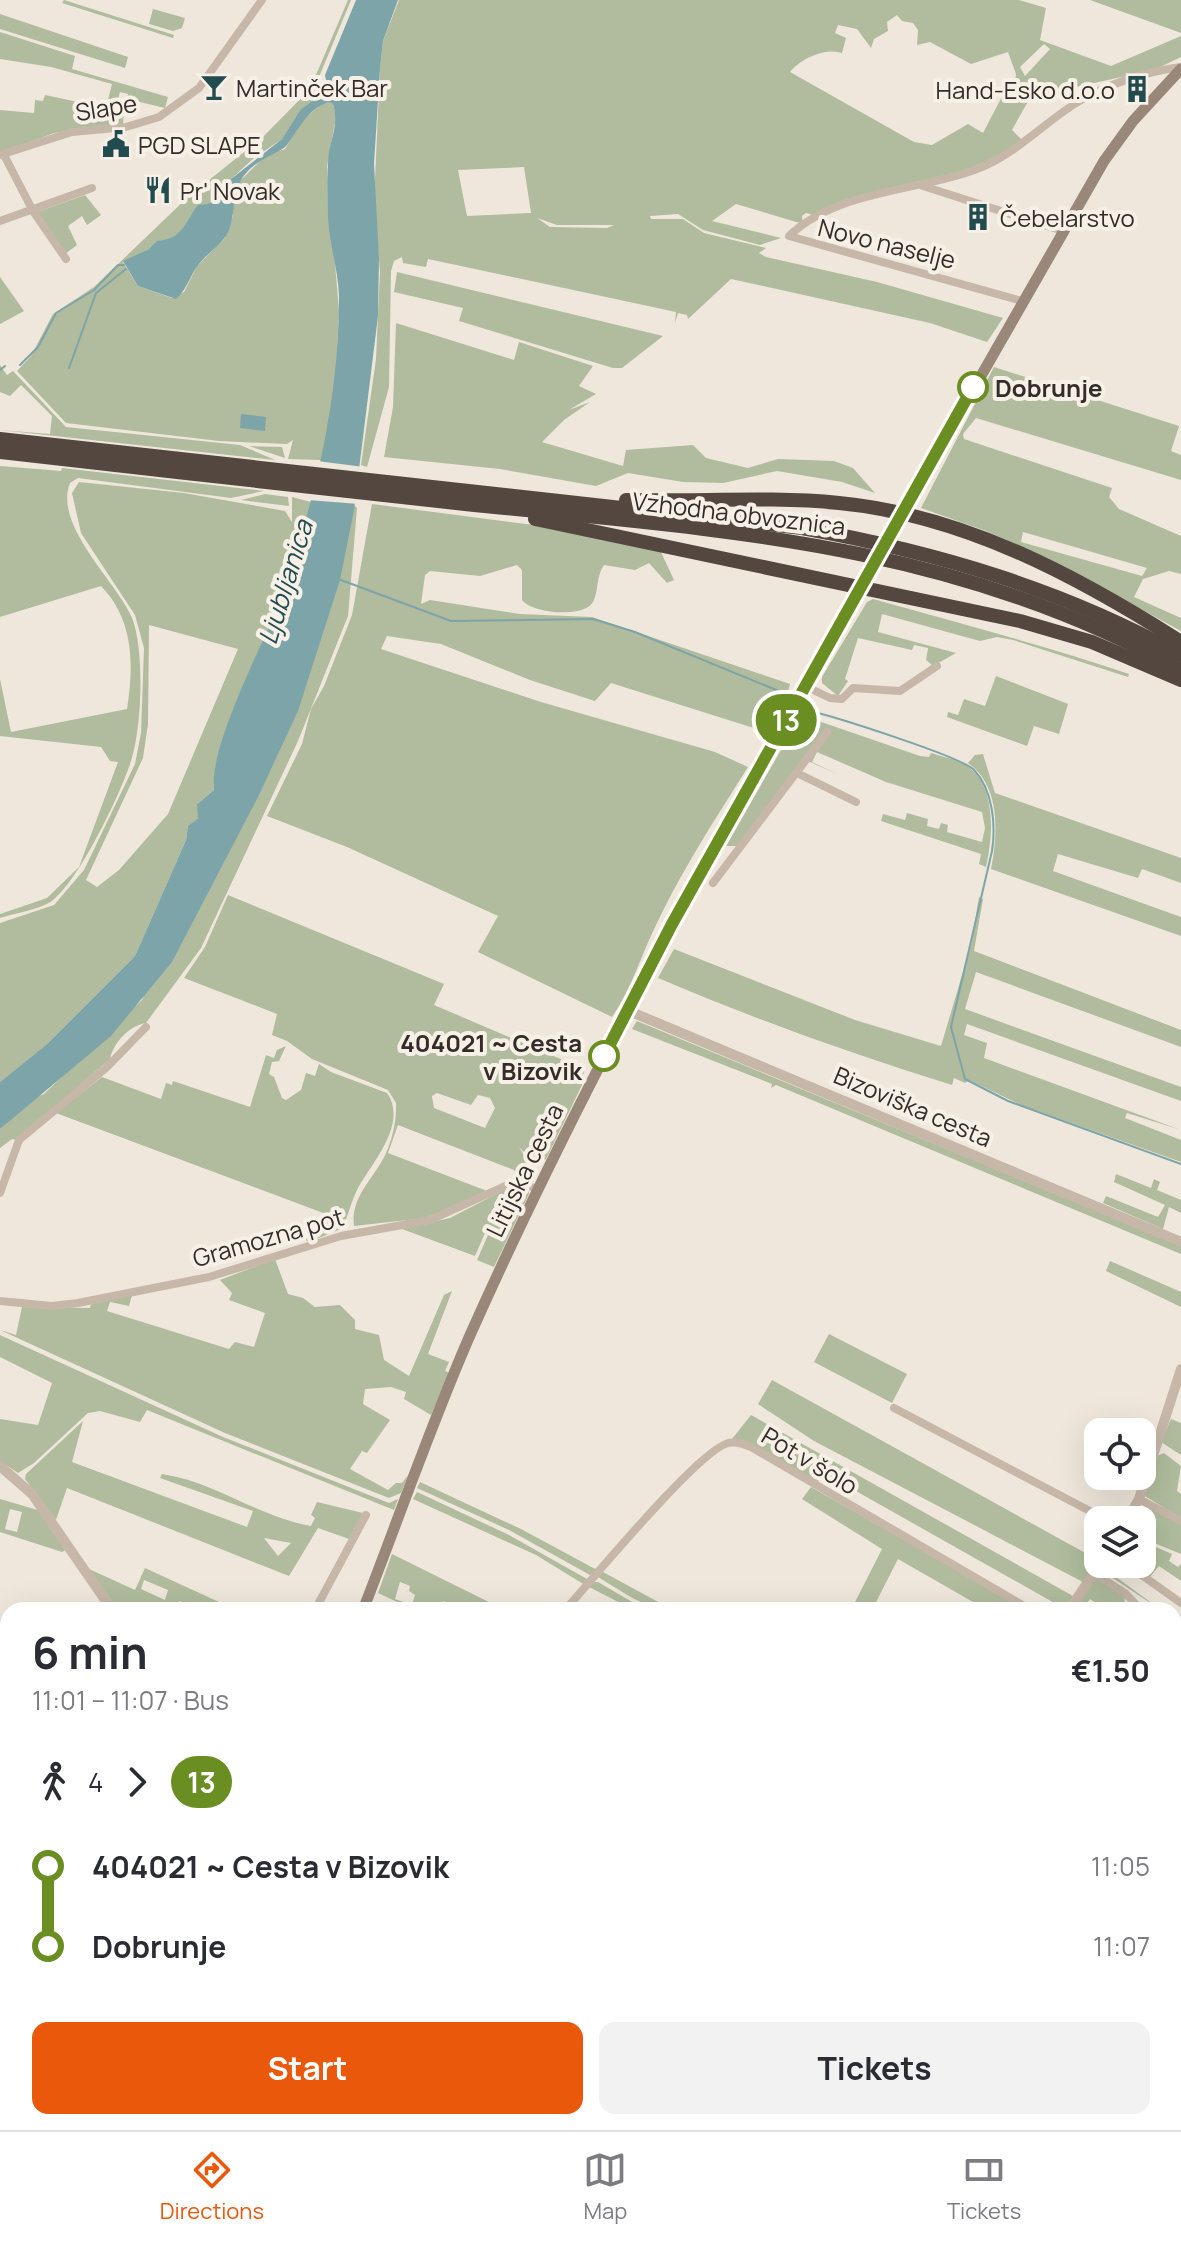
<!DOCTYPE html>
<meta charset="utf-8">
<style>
:root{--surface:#fff;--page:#f2f2f3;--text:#2b2b33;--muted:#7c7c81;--line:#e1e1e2;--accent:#ea580c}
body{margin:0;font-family:Manrope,sans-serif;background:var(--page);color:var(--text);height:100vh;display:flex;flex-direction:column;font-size:30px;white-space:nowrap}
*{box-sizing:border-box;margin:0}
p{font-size:26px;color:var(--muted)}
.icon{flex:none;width:44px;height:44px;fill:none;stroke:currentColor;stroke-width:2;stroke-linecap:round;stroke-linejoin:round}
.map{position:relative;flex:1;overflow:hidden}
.side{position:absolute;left:0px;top:1602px;width:1182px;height:528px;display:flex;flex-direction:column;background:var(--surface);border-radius:24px 24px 0 0;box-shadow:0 8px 32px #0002}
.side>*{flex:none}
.badge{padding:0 16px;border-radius:26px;font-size:28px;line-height:52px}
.buttons{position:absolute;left:1084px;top:1418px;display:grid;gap:16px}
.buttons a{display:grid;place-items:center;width:72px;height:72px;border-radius:16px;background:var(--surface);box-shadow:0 8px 32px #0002;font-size:40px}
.map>.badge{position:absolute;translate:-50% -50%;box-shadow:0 0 0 4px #fff}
.legs{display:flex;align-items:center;gap:12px;height:88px;padding:0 32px;font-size:26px}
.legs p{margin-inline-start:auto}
.head{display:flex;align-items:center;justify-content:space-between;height:136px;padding:0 32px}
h1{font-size:44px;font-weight:700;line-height:60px}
.primary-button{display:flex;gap:16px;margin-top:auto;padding:16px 32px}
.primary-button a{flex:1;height:92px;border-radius:16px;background:var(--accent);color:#fff;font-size:32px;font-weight:700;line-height:92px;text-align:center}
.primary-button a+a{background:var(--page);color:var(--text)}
ul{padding:0 32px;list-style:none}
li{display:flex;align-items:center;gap:28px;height:80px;font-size:30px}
li i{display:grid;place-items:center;width:12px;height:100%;margin:0 10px;background:currentColor}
li i::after{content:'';width:20px;height:20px;margin:-10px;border:6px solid;border-radius:50%;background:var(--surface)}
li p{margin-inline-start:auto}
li:first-child i{background:linear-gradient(#0000 50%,currentColor 0)}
li:last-child i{background:linear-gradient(currentColor 50%,#0000 0)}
.tab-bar{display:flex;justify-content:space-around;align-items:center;height:112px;border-top:2px solid var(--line);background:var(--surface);font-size:22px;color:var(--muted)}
.tab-bar a{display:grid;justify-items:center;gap:4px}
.tab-bar .selected{color:var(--accent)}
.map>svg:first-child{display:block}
</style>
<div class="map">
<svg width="1181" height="2130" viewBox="0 0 1181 2130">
<rect width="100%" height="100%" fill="#efe7db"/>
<g fill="#b0bc9d" fill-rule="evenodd">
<polygon points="64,0 174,35 173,38 62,3"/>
<polygon points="348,0 351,0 319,77 325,95 300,110 282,139 254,158 231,179 222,196 191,216 179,234 123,262 138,286 172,298 184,292 197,266 224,239 233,216 232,198 241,180 266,155 285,149 302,121 320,105 329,102 333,104 336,117 327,167 339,311 334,408 322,460 288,459 293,440 287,444 219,441 66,423 17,371 31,356 53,314 94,287 189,196 263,137 310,89"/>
<path d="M399 0H1019L1046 8 1040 40 1111 66 1181 36V57L1154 70 1043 94 1015 84 1016 74 1008 52 971 64 930 42 917 45 918 30 913 23 902 21 897 15 887 22 888 31 874 39 871 48 857 29 838 25 835 33 846 38 842 53C825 47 800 59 790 72L914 142 932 145 968 124 983 133 1007 87 1031 96 1012 130 1024 142 971 170 895 187 821 217 806 213 802 216 803 224 736 204 712 221 781 238 760 245 703 230 678 214 650 216 651 219H683L704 233 766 248 759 253 766 257 877 282 1003 318 987 342 930 323 731 279 688 319 687 315 678 313 675 323 676 312 428 259 426 267 403 263 402 257 394 261 391 271 389 387 367 467 361 465 376 359 380 272 374 201 380 69 383 41ZM1044 44 1050 49 1025 76 1020 67ZM524 167 531 213 467 216 458 170ZM537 218 557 225H614L607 228 550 227Z"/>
<polygon points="1090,0 1181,0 1181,33"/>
<polygon points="153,9 185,18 182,28 173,31 149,24"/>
<polygon points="0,14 128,57 125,68 0,29"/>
<polygon points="0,32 75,56 72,69 168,97 165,108 127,99 128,94 120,92 115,110 124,111 123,124 54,133 0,153 0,110 34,113 35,100 43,101 45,95 106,108 112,84 51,67 0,59"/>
<polygon points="85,195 101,215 87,225 82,216 68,226 77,245 65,254 37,212"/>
<polygon points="397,272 663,336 622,368 613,368 459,321 463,308 394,292"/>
<polygon points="0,277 24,311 0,324"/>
<polygon points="396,323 514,360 519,342 593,366 579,386 596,394 569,410 590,402 564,420 542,442 623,466 626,450 693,445 706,458 748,468 778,459 834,461 853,468 875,493 842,482 777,471 723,483 683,482 628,473 596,486 500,469 384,457 393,407"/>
<polygon points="0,365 7,375 13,371 66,427 240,445 275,460 0,430 50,434 52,416 21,385 10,396 0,392"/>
<path d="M994 367 1179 426 1171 451 1181 455V480L976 418 963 434 964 439 1112 488 1109 497 1119 509 1181 536V574L1169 571 1143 579 1134 597 1181 618V631L1049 559 986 531 921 508ZM1023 532 1147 568 1142 576 1021 542Z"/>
<polygon points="249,446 282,447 285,458"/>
<path d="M0 466 61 471 62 468 264 491 231 498 78 478 70 483C53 526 118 583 132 618 145 650 142 732 130 764 119 797 79 880 52 901 39 910 15 913 0 918V914L47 898 79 867 118 762 110 761 101 747 0 736V679L11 732 127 709C134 665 134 620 101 586L0 617Z"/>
<path d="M79 482 184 493 285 511 292 522V497L311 502C295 583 250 657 226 736 220 753 212 772 214 790L198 803V818L188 826 186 840 135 956 47 1044 0 1082V923L54 905 84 870 135 764 141 733 144 648 135 615 81 533 72 493ZM149 625 238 649 168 814 119 870 97 887 86 880 143 758 148 724Z"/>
<polygon points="265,494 288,497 289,506 241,500"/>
<path d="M353 504 357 508 348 616 298 741 201 948 146 1023C130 1025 113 1043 110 1059L17 1140 12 1139 0 1148V1129L33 1098 44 1094 142 1000Z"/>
<path d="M372 504 534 525 660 550 674 580 667 583 649 563 635 570 604 565C596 576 599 590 593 602 584 618 533 614 522 600V570L517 565 480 576 430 571 425 575 421 604 430 600 520 614 592 617 790 684 784 706 766 732 611 683 595 701 530 680 441 644 387 636 381 649 541 702 715 752 748 767C716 818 683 868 657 923 641 955 632 988 612 1017L478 952 498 916 347 847 267 816 302 744 311 709 324 686 352 615Z"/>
<path d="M873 599C958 623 1044 645 1129 674L1128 677 1013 640 997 637 980 641 882 614 878 632 956 653 933 666 926 660 928 648 914 645 912 650 858 638 845 679 848 681 838 696 822 683V677L867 602Z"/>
<polygon points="996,676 1068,704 1059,734 1034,726 1027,746 947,717 948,712 958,715 964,699 985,706"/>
<path d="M801 715 920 756 929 757 931 753C943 757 956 759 967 766 997 787 993 836 986 867L979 864 981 854 881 821 883 814 905 820 907 813 928 819 927 826 939 829 941 823 948 825 947 832 982 842 985 828 982 812 886 782 817 752 812 762 839 775 808 761 830 730 826 728 737 846H726Z"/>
<path d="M983 754 995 793 1181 858V883L1142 869 1138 878 1058 854 1053 871 1181 917V936L991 869C998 834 1001 786 968 763L975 755Z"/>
<path d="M228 895 444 984 434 1005 584 1069 582 1085 546 1159 535 1164 519 1147 530 1165V1175H517L514 1170 398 1125 388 1153 487 1191 425 1218 354 1226C351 1203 365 1187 377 1169 390 1151 397 1124 396 1103L388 1090 312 1059 287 1041 272 1035 277 1014 184 978 205 947ZM437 1093 471 1105 478 1095 490 1098 495 1108 485 1128 434 1108 432 1096Z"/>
<path d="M979 897 983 899 974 951 1181 1030V1047L976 972 965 1009 1181 1087V1101L967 1024 964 1035 987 1043 984 1058 1181 1130 1127 1113 1125 1118 1181 1140V1162L1021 1105 969 1080 965 1083 954 1078 952 1085C852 1054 754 1019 658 978L674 949 855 1020 941 1046 971 945Z"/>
<polygon points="637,1021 1181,1246 1181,1254 776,1085 771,1088 772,1084 632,1029"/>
<path d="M286 1046 279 1061 272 1062 269 1074 274 1077 282 1098 286 1100 301 1090 306 1073 315 1076 319 1064 331 1072 387 1093C408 1123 373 1162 359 1186 352 1199 348 1215 343 1228L309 1242 304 1239 334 1217 56 1113 102 1077 161 1099 166 1083 172 1085 173 1081 250 1107 266 1055 274 1058 277 1050Z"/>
<polygon points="1116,1174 1151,1188 1154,1179 1160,1182 1157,1190 1181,1200 1181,1213 1169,1207 1163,1229 1103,1203 1106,1196 1158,1217 1165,1205 1114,1182"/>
<polygon points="516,1184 528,1188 529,1194 494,1267 477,1260 488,1235 485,1233 475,1256 402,1229 450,1218"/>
<polygon points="275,1259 288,1294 303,1298 315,1307 340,1305 355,1320 355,1329 379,1335 384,1360 409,1376 444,1295 452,1291 428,1354 449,1362 445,1371 450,1373 431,1415 404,1399 406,1392 391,1387 365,1389 363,1404 390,1420 367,1453 362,1451 350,1469 388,1490 396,1483 402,1483 408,1475 401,1493 389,1498 225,1433 0,1330 16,1335 22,1307 90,1308 91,1304 132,1295 129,1306 110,1302 107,1311 229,1349 235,1342 254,1347 265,1313 229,1300 232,1293 220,1280"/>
<polygon points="1110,1261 1181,1292 1181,1307 1106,1271"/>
<polygon points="829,1334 907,1374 892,1403 814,1362"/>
<polygon points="0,1335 223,1437 389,1503 398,1499 394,1510 147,1410 140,1422 100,1411 88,1413 34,1463 18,1473 0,1461 0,1419 38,1425 52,1383 0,1357"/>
<polygon points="772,1380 1098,1560 1083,1582 814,1441 758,1404"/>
<polygon points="751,1415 1073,1596 1065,1609 824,1473 816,1484 732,1439"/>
<polygon points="1171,1419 1181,1423 1181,1455 1161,1442"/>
<path d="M83 1421 72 1462 247 1527 253 1511 160 1478 162 1474C216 1482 258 1517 311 1526L315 1518 311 1515 317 1502 363 1513 349 1539 318 1528 289 1576 67 1488 56 1520 25 1479 26 1474ZM264 1538 291 1543 278 1556Z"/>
<polygon points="1164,1453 1181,1466 1177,1491 1181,1494 1181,1518 1145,1496 1157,1456"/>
<polygon points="420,1482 521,1529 597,1570 590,1575 509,1530 417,1488"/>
<polygon points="811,1487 1028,1610 987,1610 898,1559 872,1610 851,1610 882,1549 802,1499"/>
<polygon points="417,1492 507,1534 587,1579 585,1585 536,1555 413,1499"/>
<path d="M0 1499 41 1511 67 1549 62 1552 0 1532ZM10 1509 22 1512 17 1532 5 1529Z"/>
<polygon points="1147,1506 1181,1524 1181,1554 1142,1538 1142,1520 1132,1520 1140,1507"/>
<polygon points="1142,1541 1172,1554 1169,1561 1178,1567 1181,1564 1181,1581 1159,1566 1149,1578 1130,1564 1149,1573 1153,1563 1142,1555"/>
<path d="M392 1554 505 1610H460L443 1601 438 1610H414L378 1593ZM400 1582 410 1586 409 1591 415 1595 412 1605 395 1599Z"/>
<polygon points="1104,1564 1112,1564 1108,1571 1161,1610 1105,1573 1103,1575"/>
<path d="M145 1568 219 1602 216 1610H201L179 1601 176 1610H118L89 1569 135 1590ZM144 1580 168 1590 165 1600 141 1589Z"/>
<path d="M603 1572 673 1610C645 1610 622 1591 598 1577Z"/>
<polygon points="1096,1578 1124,1595 1125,1602 1133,1610 1106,1610 1090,1599 1085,1606 1080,1601"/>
<polygon points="594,1582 598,1582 646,1610 634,1610 589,1587"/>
<polygon points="1181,1772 1181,1883 1174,1890 1174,1781"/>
<polygon points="0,1781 8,1785 8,1970 0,1965"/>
<polygon points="1174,1919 1181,1924 1181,2130 800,2130 809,2122 1174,2122"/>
<polygon points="248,2122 311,2122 322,2130 260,2130"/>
<polygon points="401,2122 568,2122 578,2129 581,2125 586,2130 411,2130"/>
</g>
<g fill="#7da5a9">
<path d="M356 0H398L383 41 380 69 374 164 379 258 378 316 354 510 340 580 298 711 259 795 172 962 111 1036 0 1129V1082L47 1044 135 956 186 840 188 826 198 818 197 804 214 790C208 748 263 645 279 602 315 502 339 402 339 295 338 269 329 243 328 217 328 199 327 180 328 163 328 142 340 128 333 104L329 102C307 109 300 128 287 145 281 153 256 158 243 177 232 194 236 211 229 230 223 245 205 254 196 268 189 279 186 290 176 299L138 286 123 261 149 249 157 241C183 239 184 223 198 205L208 204 222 196 231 179 282 139 300 110 328 90 325 75Z"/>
<polygon points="241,414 266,417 265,431 240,428"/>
</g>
<polygon fill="#efe7db" points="317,461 364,467 359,504 308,500"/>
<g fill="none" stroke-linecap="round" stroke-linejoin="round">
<g stroke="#7da5a9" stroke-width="2">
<polyline points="20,365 38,347 56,313 94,290 118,265 124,265"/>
<polyline points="69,368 96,293 126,269"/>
<polyline points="0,370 5,366"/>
<polyline points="341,580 451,621 593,619 635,632 786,694"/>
<path d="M806 705 818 713C841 719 962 757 974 770 993 790 996 825 992 851L951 1027 965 1079 1008 1101 1181 1164"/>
<polyline points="0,1791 8,1794"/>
<polyline points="512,2122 525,2130"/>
</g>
<g stroke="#c6b7a8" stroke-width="8">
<polyline points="0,155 72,132 126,127 159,117 199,88 262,0"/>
<polyline points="4,155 33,211 66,259"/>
<polyline points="923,186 1063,231"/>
<polyline points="0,221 92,188"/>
<path d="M1022 301 789 236C840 188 921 192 982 167 1017 152 1041 126 1073 105 1104 85 1144 72 1181 67"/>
<polyline points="805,686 830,698 842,699 853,688 900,691 937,666"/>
<polyline points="797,773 856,802"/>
<polyline points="713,883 827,732"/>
<polyline points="0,1193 19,1140 106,1068 146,1027"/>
<polyline points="0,1301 52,1306 78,1303 209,1277 341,1236 430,1220 514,1182 539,1189"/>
<polyline points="894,1408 1107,1520"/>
<polyline points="1139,1499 1181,1521"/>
<polyline points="1126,1564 1181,1603"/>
<polyline points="1094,1573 1125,1593 1141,1610"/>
<polyline points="1074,1602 1088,1610"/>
<polyline points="315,1610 366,1515"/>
<path d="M565 1610C592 1580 698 1451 728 1443 736 1441 744 1444 751 1447L1031 1610"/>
<polyline points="1174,1624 1181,1628"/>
<polyline points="1174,1661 1181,1667"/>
<polyline points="1174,1895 1181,1888"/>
<polyline points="1174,1916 1181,1921"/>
<polyline points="581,2122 593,2130"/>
<polyline points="687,2130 690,2125"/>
<polyline points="795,2130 805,2122"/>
</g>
<g stroke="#c6b7a8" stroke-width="10">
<polyline points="629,1011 1181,1242"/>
<polyline points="0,1466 32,1494 112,1610"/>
<polyline points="1127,1520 1139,1499 1181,1369"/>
<polyline points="1069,1610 1100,1564"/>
<polyline points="779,2130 781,2122"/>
</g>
<g stroke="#99877a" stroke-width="11">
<polyline points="894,528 1104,161 1133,121 1181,69"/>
<path d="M363 1610C399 1518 431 1424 471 1333 588 1071 729 821 870 571"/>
<polyline points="81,2130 86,2122"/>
</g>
<g stroke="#534740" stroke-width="14">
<path d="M0 439 802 528C936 552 1062 589 1181 655"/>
<path d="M0 452C155 469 310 488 465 504 720 530 951 542 1181 670"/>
<path d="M626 500C696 502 769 496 839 503 964 515 1077 576 1181 642"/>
<polyline points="535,519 1020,621 1092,642 1181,680"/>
</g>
<polyline stroke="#99877a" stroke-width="11" points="870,571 894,528"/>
</g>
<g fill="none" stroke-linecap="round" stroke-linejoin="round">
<g stroke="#fff" stroke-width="18">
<polyline id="line-1" points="604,1056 672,924 973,387"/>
</g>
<use href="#line-1" stroke="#6b8e23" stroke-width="12"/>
</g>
<defs>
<g id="bar-bare" transform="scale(2.16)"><path d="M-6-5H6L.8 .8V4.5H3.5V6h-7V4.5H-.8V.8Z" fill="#224b50" stroke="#f7f0e7" stroke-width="2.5" paint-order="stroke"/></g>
<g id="building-bare" transform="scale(2.16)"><path d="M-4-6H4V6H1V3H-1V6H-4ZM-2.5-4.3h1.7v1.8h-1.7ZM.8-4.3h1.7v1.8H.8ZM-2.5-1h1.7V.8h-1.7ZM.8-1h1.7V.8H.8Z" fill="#224b50" stroke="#f7f0e7" stroke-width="2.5" paint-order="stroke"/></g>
<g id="civic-bare" transform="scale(2.16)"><path d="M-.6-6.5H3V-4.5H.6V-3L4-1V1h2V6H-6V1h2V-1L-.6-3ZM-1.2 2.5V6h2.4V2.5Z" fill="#224b50" stroke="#f7f0e7" stroke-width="2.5" paint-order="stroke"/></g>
<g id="restaurant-bare" transform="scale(2.16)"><path d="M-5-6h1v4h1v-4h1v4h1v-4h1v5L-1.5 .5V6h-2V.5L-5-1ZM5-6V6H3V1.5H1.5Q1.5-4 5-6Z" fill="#224b50" stroke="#f7f0e7" stroke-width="2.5" paint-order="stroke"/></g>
</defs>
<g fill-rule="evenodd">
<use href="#bar-bare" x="214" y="87"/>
<use href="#building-bare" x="1137" y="89"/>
<use href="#civic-bare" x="116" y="144"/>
<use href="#restaurant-bare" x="158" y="190"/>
<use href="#building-bare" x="978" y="217"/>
</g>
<g fill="#fff" stroke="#6b8e23" stroke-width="4">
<circle cx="973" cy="387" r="14"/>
<circle cx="604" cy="1056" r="14"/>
</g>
<g text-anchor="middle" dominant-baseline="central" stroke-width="8" stroke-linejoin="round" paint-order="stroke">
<g font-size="24" fill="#332c28" stroke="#f7f0e7" text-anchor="start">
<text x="236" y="87">Martinček Bar</text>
<text x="1115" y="89" text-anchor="end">Hand-Esko d.o.o</text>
<text x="138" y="144">PGD SLAPE</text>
<text x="180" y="190">Pr' Novak</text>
<text x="1000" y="217">Čebelarstvo</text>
</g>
<g font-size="24" fill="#332c28" stroke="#f7f0e7">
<text transform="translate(106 107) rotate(-9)">Slape</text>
<text transform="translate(887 243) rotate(14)">Novo naselje</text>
<text transform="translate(739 513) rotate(7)">Vzhodna obvoznica</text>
<text transform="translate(913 1106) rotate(23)">Bizoviška cesta</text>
<text transform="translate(524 1170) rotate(-64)">Litijska cesta</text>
<text transform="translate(268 1237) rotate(-16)">Gramozna pot</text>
<text transform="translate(810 1460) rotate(31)">Pot v šolo</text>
</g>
<g font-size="24" font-weight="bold" fill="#332c28" stroke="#f7f0e7" text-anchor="start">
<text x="995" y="387">Dobrunje</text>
<text x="582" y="1042" text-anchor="end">404021 ~ Cesta<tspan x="582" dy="28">v Bizovik</tspan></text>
</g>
<g font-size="26" font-style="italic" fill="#224b50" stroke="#f7f0e7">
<text transform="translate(285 582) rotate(-73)">Ljubljanica</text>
</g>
</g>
</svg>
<div class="buttons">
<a><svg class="icon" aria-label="locate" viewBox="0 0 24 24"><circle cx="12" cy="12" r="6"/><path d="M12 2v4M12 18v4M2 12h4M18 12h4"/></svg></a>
<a><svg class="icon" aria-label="layers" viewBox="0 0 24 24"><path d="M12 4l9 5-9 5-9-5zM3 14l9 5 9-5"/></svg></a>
</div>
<b class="badge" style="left:786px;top:720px;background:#6b8e23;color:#fff">13</b>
<section class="side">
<div class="head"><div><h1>6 min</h1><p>11:01 – 11:07 · Bus</p></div><b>€1.50</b></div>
<div class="legs"><svg class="icon" aria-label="walk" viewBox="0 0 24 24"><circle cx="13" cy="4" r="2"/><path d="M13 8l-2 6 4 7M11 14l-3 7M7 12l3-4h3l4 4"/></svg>4<svg class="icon" aria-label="forward" viewBox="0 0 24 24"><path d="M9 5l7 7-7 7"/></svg><b class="badge" style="background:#6b8e23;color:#fff">13</b></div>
<ul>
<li><i style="color:#6b8e23"></i><b>404021 ~ Cesta v Bizovik</b><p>11:05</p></li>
<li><i style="color:#6b8e23"></i><b>Dobrunje</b><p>11:07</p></li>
</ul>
<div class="primary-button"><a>Start</a><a>Tickets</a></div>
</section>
</div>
<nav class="tab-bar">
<a class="selected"><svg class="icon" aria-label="directions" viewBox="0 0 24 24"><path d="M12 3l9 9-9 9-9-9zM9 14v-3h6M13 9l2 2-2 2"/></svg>Directions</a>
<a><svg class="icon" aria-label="map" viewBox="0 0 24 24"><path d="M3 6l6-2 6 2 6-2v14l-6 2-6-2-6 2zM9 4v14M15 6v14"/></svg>Map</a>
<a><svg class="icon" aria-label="tickets" viewBox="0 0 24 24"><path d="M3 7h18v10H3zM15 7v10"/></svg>Tickets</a>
</nav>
